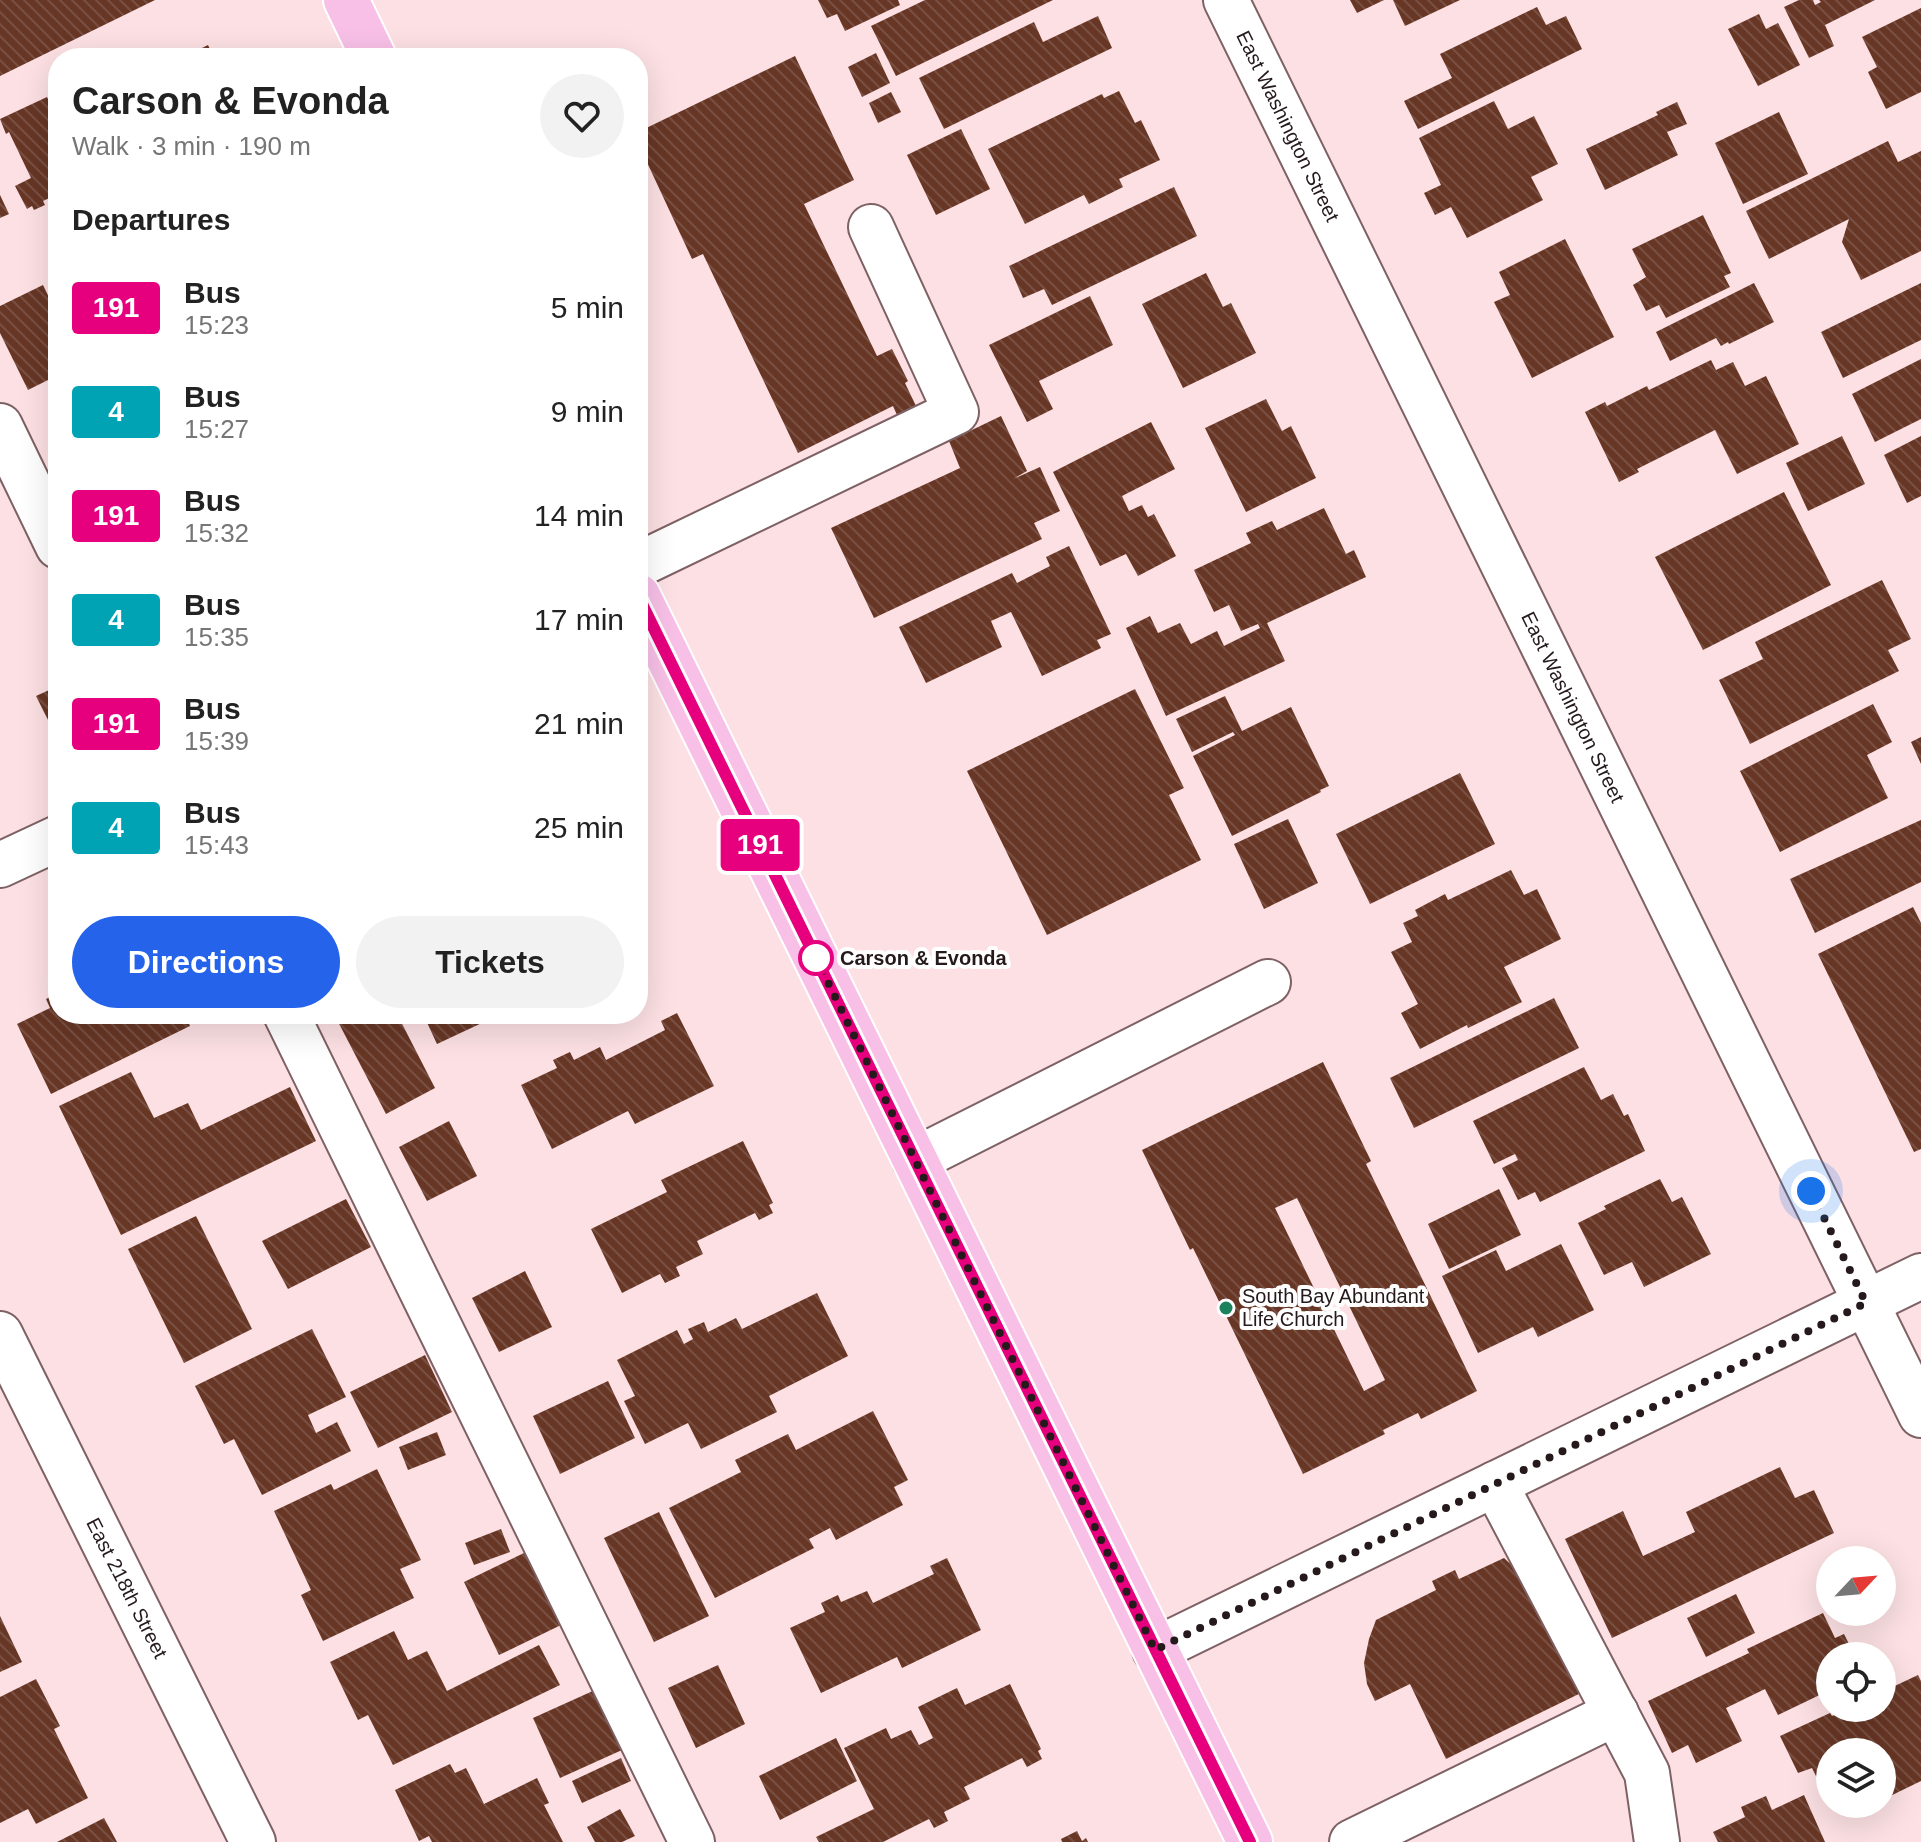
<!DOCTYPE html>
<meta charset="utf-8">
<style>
:root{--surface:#fff;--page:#f2f2f2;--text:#222;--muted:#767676;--accent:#2563eb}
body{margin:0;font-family:Arial,sans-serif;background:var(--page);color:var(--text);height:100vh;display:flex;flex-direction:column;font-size:30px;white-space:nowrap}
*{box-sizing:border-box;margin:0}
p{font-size:26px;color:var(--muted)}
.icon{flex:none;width:44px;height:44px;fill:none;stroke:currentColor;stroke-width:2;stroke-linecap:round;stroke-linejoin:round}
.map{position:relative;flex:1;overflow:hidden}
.sheet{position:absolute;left:48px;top:48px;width:600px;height:976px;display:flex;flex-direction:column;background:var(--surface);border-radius:32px;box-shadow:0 8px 32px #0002}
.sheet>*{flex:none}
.badge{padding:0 16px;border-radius:6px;font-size:28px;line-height:52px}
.needle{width:52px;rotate:64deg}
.tools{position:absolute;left:1816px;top:1546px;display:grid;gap:16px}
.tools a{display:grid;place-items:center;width:80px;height:80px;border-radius:50%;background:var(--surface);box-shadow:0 8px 32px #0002;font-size:40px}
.you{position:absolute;width:40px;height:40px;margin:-20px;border:6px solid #fff;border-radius:50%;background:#1a73e8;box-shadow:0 0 0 12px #1a73e833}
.map>.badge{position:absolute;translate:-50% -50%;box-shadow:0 0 0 4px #fff}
h2{padding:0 24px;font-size:30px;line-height:72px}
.round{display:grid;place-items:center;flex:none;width:84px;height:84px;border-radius:42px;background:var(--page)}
.summary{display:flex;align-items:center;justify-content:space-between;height:136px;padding:0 24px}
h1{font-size:38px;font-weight:700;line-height:60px}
.cta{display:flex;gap:16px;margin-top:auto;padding:16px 24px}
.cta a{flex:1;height:92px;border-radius:48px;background:var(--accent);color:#fff;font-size:32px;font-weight:700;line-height:92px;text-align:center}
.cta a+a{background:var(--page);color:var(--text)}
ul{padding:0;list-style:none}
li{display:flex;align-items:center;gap:24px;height:104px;padding:0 24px}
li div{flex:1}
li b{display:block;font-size:30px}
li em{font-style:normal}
li .badge{min-width:88px;font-weight:700;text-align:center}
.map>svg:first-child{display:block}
</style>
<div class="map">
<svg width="1921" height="1842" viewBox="0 0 1921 1842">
<defs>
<pattern id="building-back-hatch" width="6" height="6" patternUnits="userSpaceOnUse" patternTransform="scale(2)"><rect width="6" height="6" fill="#673625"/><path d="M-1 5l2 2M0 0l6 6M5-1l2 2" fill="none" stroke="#785043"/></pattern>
</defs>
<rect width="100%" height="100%" fill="#fce0e3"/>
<g fill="url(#building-back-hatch)" fill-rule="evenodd">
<polygon points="0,0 155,0 0,76"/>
<polygon points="818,0 898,0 900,5 845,31 837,14 827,18"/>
<polygon points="925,0 1053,0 896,76 871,26"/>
<polygon points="1350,0 1384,0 1357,13"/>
<polygon points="1393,0 1460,0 1405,26"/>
<polygon points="1799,0 1813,0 1815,5 1821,2 1819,0 1875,0 1825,25 1834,46 1809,58 1784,7"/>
<polygon points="1537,7 1546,25 1566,16 1582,49 1418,129 1404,101 1452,78 1440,54"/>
<polygon points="1921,8 1921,92 1886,109 1868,72 1877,67 1862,37"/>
<polygon points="1759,14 1766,29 1778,23 1800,65 1758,86 1728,29"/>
<polygon points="1098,16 1112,48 944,129 919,78 1034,22 1043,42"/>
<polygon points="208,45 214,58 181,58"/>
<polygon points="876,53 890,83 862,97 848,67"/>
<polygon points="795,56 854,180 804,204 877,356 892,349 908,381 905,383 916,406 897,415 893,406 798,453 703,254 692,259 638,143 638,132"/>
<polygon points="1119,91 1135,123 1141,120 1160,160 1119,179 1123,187 1089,204 1084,195 1025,224 988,149 1102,94 1104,98"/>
<polygon points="891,92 901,112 878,123 869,103"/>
<polygon points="47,97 53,110 58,108 58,194 43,201 45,205 34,210 32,206 27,209 15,186 31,178 9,132 6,134 0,119"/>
<polygon points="1494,101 1508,129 1534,116 1558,164 1531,177 1543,200 1467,238 1451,207 1435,215 1424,193 1441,185 1419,138"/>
<polygon points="1677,102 1687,124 1667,132 1678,155 1605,190 1586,149 1658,115 1656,112"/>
<polygon points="1779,112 1808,174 1743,204 1715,143"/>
<polygon points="961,129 990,189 936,215 907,155"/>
<polygon points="1888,141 1898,162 1921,151 1921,251 1861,280 1842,242 1849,219 1769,259 1746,211"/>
<polygon points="1174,187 1197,236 1052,305 1044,289 1023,298 1009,266"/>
<polygon points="0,195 9,214 0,218"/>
<polygon points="1703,215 1731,273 1724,276 1730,287 1666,318 1659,305 1646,311 1633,285 1646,277 1632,249"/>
<polygon points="1565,239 1614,337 1532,378 1494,302 1510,295 1499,272"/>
<polygon points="1206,273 1223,307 1231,303 1256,353 1183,388 1142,304"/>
<polygon points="1754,283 1774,322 1729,344 1728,342 1721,346 1716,338 1670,361 1656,332"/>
<polygon points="1921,283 1921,340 1843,378 1821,332"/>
<polygon points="43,285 58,316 58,375 28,390 0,333 0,306"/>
<polygon points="1090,296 1113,345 1039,381 1053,409 1027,422 989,345"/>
<polygon points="1921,359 1921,419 1875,442 1852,394"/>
<polygon points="1711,360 1716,370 1733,362 1745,386 1766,376 1799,444 1737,474 1715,430 1637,469 1639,472 1619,482 1585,412 1605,402 1607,406 1647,386 1649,390"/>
<polygon points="1266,399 1282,431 1291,426 1316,478 1246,512 1205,428"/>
<polygon points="1001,416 1027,471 1013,479 1040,467 1060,511 1034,523 1042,539 874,618 831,528 960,468 949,441"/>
<polygon points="1151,422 1175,469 1122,496 1129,511 1142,505 1148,517 1154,514 1176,556 1138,576 1126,554 1100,566 1053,472"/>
<polygon points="1842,436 1865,484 1808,511 1786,463"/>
<polygon points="1921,436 1921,496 1907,503 1884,455"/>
<polygon points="1784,492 1831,585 1703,650 1655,557"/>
<polygon points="1324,508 1346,554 1354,550 1366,577 1267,623 1285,661 1166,716 1126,628 1150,616 1158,633 1180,623 1191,644 1217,631 1224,646 1260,628 1258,624 1241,631 1229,605 1214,612 1194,570 1251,543 1246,533 1272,521 1277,530"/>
<polygon points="1069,546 1111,634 1097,640 1101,648 1042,676 1011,612 991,621 1002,647 926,683 899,627 1012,573 1017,583 1050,566 1046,557"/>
<polygon points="1882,580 1911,639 1888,650 1899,671 1750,744 1719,680 1763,659 1755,642"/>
<polygon points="58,686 58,740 36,696"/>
<polygon points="1135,689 1184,788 1169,795 1201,860 1047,935 967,771"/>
<polygon points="1225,696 1242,731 1291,707 1329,786 1320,790 1321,792 1232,836 1193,756 1235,735 1233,732 1192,752 1176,719"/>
<polygon points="1873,704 1892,742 1867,755 1888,798 1780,852 1740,771"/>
<polygon points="1921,737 1921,764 1911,742"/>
<polygon points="1460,773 1495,844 1370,904 1336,834"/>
<polygon points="1288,819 1318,883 1264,909 1234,844"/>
<polygon points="1921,820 1921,882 1815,933 1790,879"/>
<polygon points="1511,870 1524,895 1537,889 1561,939 1504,967 1522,1002 1468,1028 1467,1025 1420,1049 1401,1013 1418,1004 1391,952 1412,942 1403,923 1418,916 1415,910 1445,894 1448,900"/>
<polygon points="1913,907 1921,923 1921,1149 1914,1152 1818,954"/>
<polygon points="58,993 58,1014 185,1014 190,1026 51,1094 17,1024 50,1008 46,999"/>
<polygon points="1554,998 1579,1048 1414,1128 1390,1078"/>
<polygon points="677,1013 714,1086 635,1124 628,1111 552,1149 521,1085 557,1068 553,1060 570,1052 574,1060 600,1047 606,1060 665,1030 661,1021"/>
<polygon points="334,1014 397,1014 435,1088 386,1114"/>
<polygon points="423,1014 501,1014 437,1044"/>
<path d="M1323 1062 1371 1161 1366 1164 1477 1391 1421 1419 1418 1413 1383 1430 1385 1434 1303 1474 1193 1248 1190 1250 1142 1150ZM1297 1198 1385 1380 1364 1391 1275 1208Z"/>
<polygon points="1584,1067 1601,1100 1613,1094 1624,1116 1628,1114 1645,1151 1540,1202 1535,1192 1518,1200 1502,1168 1518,1160 1515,1154 1494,1164 1473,1121"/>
<polygon points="131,1072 154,1118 188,1103 201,1130 290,1087 316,1141 121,1235 59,1106"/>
<polygon points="449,1121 477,1176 427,1201 399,1147"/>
<polygon points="743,1141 773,1203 769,1205 773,1213 759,1220 755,1213 697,1241 703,1254 676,1267 680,1276 665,1283 660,1274 622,1293 591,1229 667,1192 661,1180"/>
<polygon points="1660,1179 1672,1202 1682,1197 1711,1254 1644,1287 1632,1262 1604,1275 1578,1223 1606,1209 1604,1206"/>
<polygon points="1499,1189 1521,1235 1449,1269 1428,1224"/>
<polygon points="346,1199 371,1247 288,1289 262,1241"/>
<polygon points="196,1216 252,1329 184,1363 128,1249"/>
<polygon points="1561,1244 1594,1310 1538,1337 1533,1327 1478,1353 1442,1276 1496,1250 1506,1271"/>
<polygon points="525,1271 552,1327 499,1352 472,1298"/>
<polygon points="817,1293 848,1356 769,1396 777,1412 701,1449 688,1423 645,1444 624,1401 635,1396 617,1360 677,1330 684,1344 693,1339 688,1329 704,1322 708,1332 736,1318 742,1329"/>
<polygon points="312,1329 346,1397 308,1415 316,1433 337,1422 351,1451 262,1495 234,1439 224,1444 195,1386"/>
<polygon points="425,1355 452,1412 378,1448 350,1392"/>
<polygon points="608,1381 635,1438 560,1474 533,1416"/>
<polygon points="873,1411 908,1480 894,1487 903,1505 836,1540 830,1528 809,1539 814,1548 715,1598 669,1508 741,1472 735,1460 788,1434 796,1450"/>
<polygon points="437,1432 446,1455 408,1470 399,1447"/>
<polygon points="1780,1467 1795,1498 1814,1490 1834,1533 1612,1638 1565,1539 1623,1511 1643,1556 1695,1532 1686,1512"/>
<polygon points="377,1469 421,1560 400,1569 414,1598 323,1641 301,1595 311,1590 274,1511 331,1484 334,1490"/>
<polygon points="659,1512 709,1616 654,1642 604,1538"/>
<polygon points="501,1529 510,1552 474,1565 465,1543"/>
<polygon points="526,1552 561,1625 499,1655 464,1582"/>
<polygon points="947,1558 981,1630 902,1668 897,1657 821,1693 790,1628 825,1612 821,1603 838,1595 841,1602 867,1591 873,1603 934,1574 930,1566"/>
<polygon points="1504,1558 1523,1576 1587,1690 1446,1759 1410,1684 1375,1701 1367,1684 1364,1663 1369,1639 1376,1620 1436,1590 1432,1581 1455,1570 1459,1579"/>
<polygon points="1736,1594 1755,1633 1706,1657 1687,1618"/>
<polygon points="1823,1613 1835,1638 1844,1634 1855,1656 1830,1656 1830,1690 1778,1715 1765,1689 1726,1708 1742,1741 1696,1763 1688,1745 1672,1753 1648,1701 1749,1653 1747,1649"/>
<polygon points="0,1616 22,1662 0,1672"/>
<polygon points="394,1631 408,1660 427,1651 447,1691 539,1645 560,1685 393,1765 368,1715 358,1720 330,1662"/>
<polygon points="718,1665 745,1724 696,1748 668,1688"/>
<polygon points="1918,1675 1921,1681 1921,1781 1882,1800 1882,1752 1830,1752 1830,1796 1827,1798 1812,1768 1798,1773 1780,1736 1830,1713 1832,1716 1849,1708 1882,1708 1882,1692"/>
<polygon points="36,1679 60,1726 54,1729 88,1798 36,1824 28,1809 0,1823 0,1697"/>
<polygon points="1010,1684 1041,1749 1038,1751 1042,1759 1027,1767 1022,1758 964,1787 970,1799 944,1812 948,1821 934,1828 929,1819 883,1842 819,1842 816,1837 874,1809 844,1748 886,1728 891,1739 911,1730 919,1745 933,1738 918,1707 957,1688 965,1705"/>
<polygon points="595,1690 622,1750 560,1778 533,1718"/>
<polygon points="836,1738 857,1781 780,1820 759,1776"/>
<polygon points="621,1758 631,1781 582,1803 572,1781"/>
<polygon points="450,1764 455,1773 466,1768 484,1804 537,1778 549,1803 544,1805 563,1842 432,1842 429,1836 419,1841 395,1790"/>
<polygon points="1804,1795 1825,1842 1718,1842 1713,1832 1745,1817 1741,1807 1766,1796 1772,1810"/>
<polygon points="620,1809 635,1836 622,1842 595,1842 587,1827"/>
<polygon points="104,1818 117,1842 57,1842"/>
<polygon points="1077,1831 1082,1841 1086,1838 1088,1842 1062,1842 1061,1839"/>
</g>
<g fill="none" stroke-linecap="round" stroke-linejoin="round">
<g stroke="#7e6164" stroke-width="48">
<g id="minor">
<polyline points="1226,0 1921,1415"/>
<polyline points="0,426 58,546"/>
<polyline points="638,565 956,412 871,227"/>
<polyline points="0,865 58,838"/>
<polyline points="286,1014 692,1842"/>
<polyline points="915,1160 1268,982"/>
<polyline points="0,1334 253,1842"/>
<polyline points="1495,1484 1647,1773 1657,1842"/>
<polyline points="1155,1650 1921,1276"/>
<polyline points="1352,1842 1616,1713"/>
</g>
</g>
<g stroke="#fff" stroke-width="48">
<g id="major">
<polyline points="346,0 374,58"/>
<polyline points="638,596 1250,1842"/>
</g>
</g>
<use href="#minor" stroke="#fff" stroke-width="44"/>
<use href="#major" stroke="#f8c0e7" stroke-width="44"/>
</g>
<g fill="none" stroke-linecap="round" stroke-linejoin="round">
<g stroke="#fff" stroke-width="18">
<polyline id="line" points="638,596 1250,1842"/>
</g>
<use href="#line" stroke="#e6007e" stroke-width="12"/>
<polyline stroke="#25191b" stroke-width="8" stroke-dasharray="0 14.4" points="816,958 1155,1650 1866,1303 1811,1191"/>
</g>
<circle fill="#fff" stroke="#e6007e" stroke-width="4" cx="816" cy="958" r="16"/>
<circle fill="#1c825c" stroke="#fff" stroke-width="3" cx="1226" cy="1308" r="8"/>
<g text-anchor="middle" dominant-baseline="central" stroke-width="8" stroke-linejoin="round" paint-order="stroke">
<g font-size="20" fill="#25191b" stroke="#fff">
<text transform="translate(1288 126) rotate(64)">East Washington Street</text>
<text transform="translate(1573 707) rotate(64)">East Washington Street</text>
<text transform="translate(127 1588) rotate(63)">East 218th Street</text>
</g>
<g font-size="20" font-weight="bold" fill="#25191b" stroke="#fff" text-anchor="start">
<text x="840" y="958">Carson &amp; Evonda</text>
</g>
<g font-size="20" fill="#25191b" stroke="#fff" text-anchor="start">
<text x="1242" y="1296">South Bay Abundant<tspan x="1242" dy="23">Life Church</tspan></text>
</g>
</g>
</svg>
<div class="tools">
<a><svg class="needle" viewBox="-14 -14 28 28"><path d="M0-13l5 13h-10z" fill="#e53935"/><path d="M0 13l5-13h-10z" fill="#767676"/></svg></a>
<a><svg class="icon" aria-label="locate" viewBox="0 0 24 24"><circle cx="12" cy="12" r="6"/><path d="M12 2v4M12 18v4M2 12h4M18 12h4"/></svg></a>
<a><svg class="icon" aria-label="layers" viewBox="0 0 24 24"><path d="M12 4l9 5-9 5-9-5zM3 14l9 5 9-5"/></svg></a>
</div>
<div class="you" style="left:1811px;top:1191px"></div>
<b class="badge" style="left:760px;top:845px;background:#e6007e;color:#fff">191</b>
<section class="sheet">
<div class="summary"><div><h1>Carson &amp; Evonda</h1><p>Walk · 3 min · 190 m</p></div><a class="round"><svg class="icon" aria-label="heart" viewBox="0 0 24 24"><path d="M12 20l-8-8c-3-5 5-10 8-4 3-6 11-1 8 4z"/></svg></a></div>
<h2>Departures</h2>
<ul>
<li><span class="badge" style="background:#e6007e;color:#fff">191</span><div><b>Bus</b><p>15:23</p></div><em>5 min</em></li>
<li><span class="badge" style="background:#00a3b4;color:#fff">4</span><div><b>Bus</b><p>15:27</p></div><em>9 min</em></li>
<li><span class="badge" style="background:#e6007e;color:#fff">191</span><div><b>Bus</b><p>15:32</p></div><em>14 min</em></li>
<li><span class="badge" style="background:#00a3b4;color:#fff">4</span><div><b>Bus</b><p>15:35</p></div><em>17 min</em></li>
<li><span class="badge" style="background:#e6007e;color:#fff">191</span><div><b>Bus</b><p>15:39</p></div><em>21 min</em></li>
<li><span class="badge" style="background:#00a3b4;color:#fff">4</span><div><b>Bus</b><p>15:43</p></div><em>25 min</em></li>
</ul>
<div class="cta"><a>Directions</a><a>Tickets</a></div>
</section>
</div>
